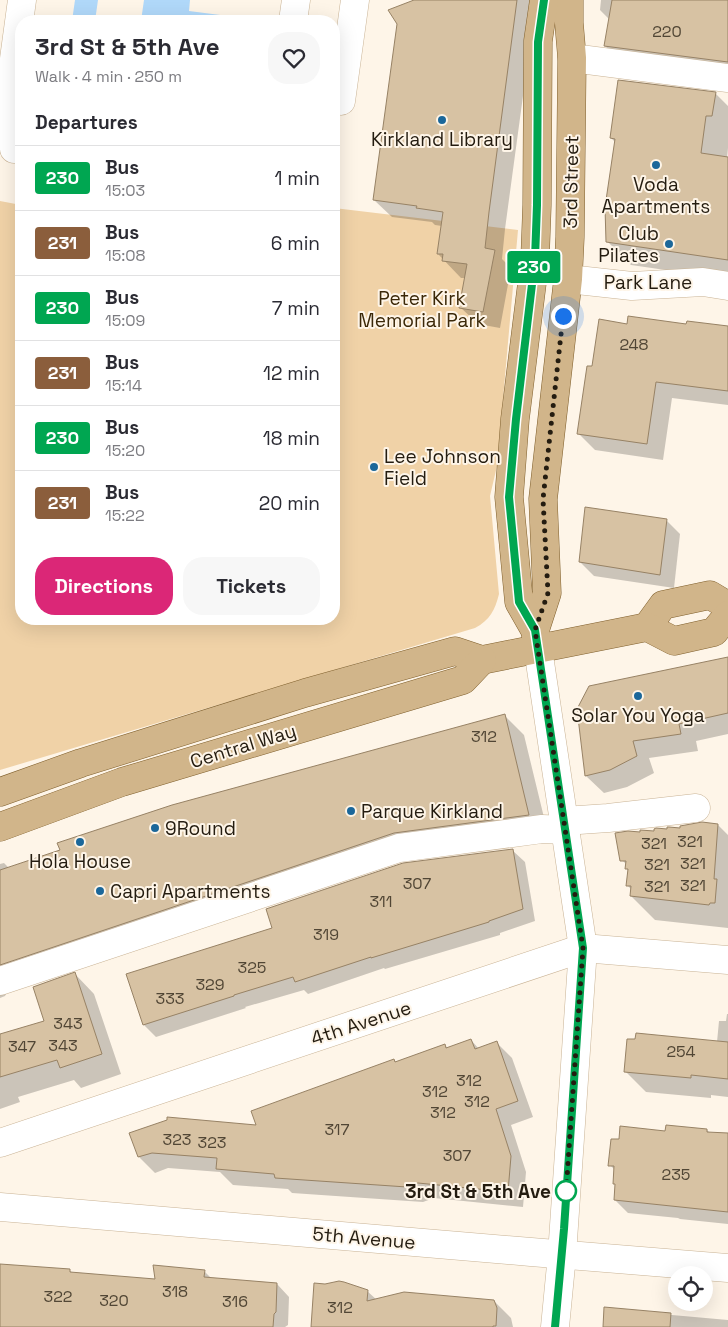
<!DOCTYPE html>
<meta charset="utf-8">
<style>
:root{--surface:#fff;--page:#f7f7f7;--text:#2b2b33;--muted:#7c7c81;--line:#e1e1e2;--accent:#db2777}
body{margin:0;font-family:"Space Grotesk",sans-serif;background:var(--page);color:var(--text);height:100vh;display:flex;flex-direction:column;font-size:19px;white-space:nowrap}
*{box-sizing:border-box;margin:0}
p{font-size:16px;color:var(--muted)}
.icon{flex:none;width:28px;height:28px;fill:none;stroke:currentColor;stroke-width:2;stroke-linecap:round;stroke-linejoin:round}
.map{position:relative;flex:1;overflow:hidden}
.drawer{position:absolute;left:15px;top:15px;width:325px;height:610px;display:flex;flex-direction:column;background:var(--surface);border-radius:20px;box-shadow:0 5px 20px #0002}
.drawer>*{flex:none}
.badge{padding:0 10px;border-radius:4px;font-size:18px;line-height:32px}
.controls{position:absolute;left:668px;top:1266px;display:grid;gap:10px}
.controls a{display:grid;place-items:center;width:45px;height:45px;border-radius:50%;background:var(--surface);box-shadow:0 5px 20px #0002;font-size:25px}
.you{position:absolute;width:25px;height:25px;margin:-12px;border:4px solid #fff;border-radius:50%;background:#1a73e8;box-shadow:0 0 0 8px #1a73e833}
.map>.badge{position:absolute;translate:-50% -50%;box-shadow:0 0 0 2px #fff}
h2{padding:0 20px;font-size:19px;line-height:45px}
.round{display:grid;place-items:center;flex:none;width:52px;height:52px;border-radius:20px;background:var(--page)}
.head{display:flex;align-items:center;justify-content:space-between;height:85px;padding:0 20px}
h1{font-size:24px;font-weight:700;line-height:38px}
.button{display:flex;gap:10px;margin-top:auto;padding:10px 20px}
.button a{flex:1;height:58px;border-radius:20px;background:var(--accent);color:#fff;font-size:20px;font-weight:700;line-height:58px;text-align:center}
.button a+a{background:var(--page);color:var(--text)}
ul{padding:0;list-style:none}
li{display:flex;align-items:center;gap:15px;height:65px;padding:0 20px;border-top:1px solid var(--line)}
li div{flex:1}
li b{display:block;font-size:19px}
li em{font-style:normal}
li .badge{min-width:55px;font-weight:700;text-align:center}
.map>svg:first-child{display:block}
</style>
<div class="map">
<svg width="728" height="1327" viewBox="0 0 728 1327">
<rect width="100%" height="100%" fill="#fef5e8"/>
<path fill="#f0d2a7" d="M0 201 21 205V619H334V208L518 230 497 466 490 496 499 594C495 610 490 620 475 628L0 770Z"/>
<g fill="#b0d8f9">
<polygon points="75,0 98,0 95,21 72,21"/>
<polygon points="144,0 190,0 189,11 228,16 227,21 141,21"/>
</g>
<g fill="#0003">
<polygon points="416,0 536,0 505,229 502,259 511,268 500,328 478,324 460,307 466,278 461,278 438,254 442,226 435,225 432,222 392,217 374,200"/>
<polygon points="601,0 728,0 728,77 623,63 605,46 610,20 600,10"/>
<polygon points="715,93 728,106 728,148 727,158 728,158 728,279 631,265 607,241 615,142 611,138"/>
<polygon points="628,325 687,325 728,328 728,405 672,398 663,460 595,450 579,434 593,368"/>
<polygon points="666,520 680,534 674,588 594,576 580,562"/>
<polygon points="728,659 728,734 696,741 698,751 649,758 654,773 627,787 604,793 586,776"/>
<polygon points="505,716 524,735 548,834 414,852 8,990 5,996 0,998 0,864 4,863 9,868"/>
<polygon points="718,825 728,835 728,928 655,920 631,896 632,890 627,885 629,871 626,868 627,865 622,860 655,832"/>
<polygon points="512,850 525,862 535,921 500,933 500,935 385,969 384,968 308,994 304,990 245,1007 246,1008 156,1037 144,1025 274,928"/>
<polygon points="75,974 94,994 121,1074 81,1088 74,1080 18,1097 20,1102 0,1109 0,1036 46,1022"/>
<polygon points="727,1014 728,1014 728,1097 711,1095 711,1098 646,1092 626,1072 717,1042 719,1021 726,1021"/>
<polygon points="471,1040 479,1049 497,1043 512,1058 533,1117 511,1125 526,1172 523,1207 434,1198 423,1202 292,1193 288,1189 233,1185 220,1172 168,1168 155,1173 139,1157 131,1134 258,1126 394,1060 396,1062 445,1045 448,1049"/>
<polygon points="707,1130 710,1133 728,1134 728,1224 680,1219 678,1218 628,1213 615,1200 616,1186 614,1183 615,1170 610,1165 666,1132"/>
<polygon points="70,1271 73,1273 156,1280 204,1271 212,1279 277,1284 289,1297 288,1325 285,1327 2,1327 0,1323 0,1275"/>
<polygon points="367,1291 377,1300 494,1301 511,1318 513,1327 312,1327"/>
<polygon points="605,1309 728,1320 728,1327 604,1327"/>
</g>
<g fill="#d7c2a3" stroke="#978265">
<polygon points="414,0 517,0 489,212 485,248 495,250 483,312 459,308 467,264 442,261 443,254 437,254 443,212 416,208 417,206 373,200 397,24 388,10"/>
<polygon points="612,0 728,0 728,62 604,46"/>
<polygon points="618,80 716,92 712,116 706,116 701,153 728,157 728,260 606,242 605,207 615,139 610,138"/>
<polygon points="628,316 686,324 687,321 728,326 728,391 656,382 647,444 577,434 587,366 592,366 599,319 627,324"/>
<polygon points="585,507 667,519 660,575 579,562"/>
<polygon points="728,657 728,713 679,724 681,734 633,741 637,756 610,770 585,776 577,709 589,686"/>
<polygon points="505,714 529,815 394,833 0,965 0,870 60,850 57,843 172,805"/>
<polygon points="702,822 718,824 714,879 717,879 715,903 710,903 709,905 630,896 631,886 626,886 628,869 625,869 626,861 620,861 615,833 628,831 640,832 640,830 654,831 654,829 656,828 667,829 667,827 669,827 680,828 680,826"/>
<polygon points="513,849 523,909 489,921 489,922 371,958 371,957 295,982 293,977 234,995 234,996 143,1025 126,974 272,928 266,909 403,863"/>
<polygon points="75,972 102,1054 60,1068 57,1060 0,1077 0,1034 44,1021 33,987"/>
<polygon points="636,1033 728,1042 728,1079 691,1075 691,1078 624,1072 627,1039 635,1039"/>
<polygon points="471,1039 475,1049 497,1041 518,1101 496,1109 511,1156 508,1192 418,1183 407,1187 275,1178 274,1174 216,1169 217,1158 152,1153 138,1157 129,1133 167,1120 167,1117 256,1125 251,1111 394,1059 395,1062 445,1044 446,1048"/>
<polygon points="666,1125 707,1129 707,1132 728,1133 728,1212 614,1200 615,1184 613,1184 614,1166 608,1166 611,1139 619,1139 620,1126 665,1131"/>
<polygon points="0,1264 70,1269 70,1272 155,1279 153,1265 205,1270 204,1277 277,1283 276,1312 274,1314 273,1327 0,1327"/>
<polygon points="339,1281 344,1282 368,1290 367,1301 404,1292 494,1300 497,1308 496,1326 493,1326 493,1327 311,1327 314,1283 325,1284"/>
<polygon points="604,1307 671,1313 670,1327 603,1327"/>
</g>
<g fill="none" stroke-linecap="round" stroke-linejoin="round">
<g stroke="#c9b395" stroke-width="29">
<g id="minor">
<polyline points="293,21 296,0"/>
<polyline points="572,58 728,78"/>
<polyline points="341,101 355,0"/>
<polyline points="14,149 11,81 22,0"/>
<polyline points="568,279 632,286 703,282 728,286"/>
<polyline points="538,649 583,948 562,1255 555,1327"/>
<polyline points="564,821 608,818 696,808"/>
<polyline points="0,981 399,848 542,829 566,830"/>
<polyline points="0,1143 583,948 728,960"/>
<polyline points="0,1207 531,1252 728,1268"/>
</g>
</g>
<g stroke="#80602d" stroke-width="29">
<g id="major">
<polyline points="647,627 663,605 710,595 728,606"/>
<polyline points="535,630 547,593 543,499 568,279 570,237 572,58 569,23 569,0"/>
<polyline points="538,649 535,630 519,602 509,497 515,419 535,259 537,205 538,41 544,0"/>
<polyline points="0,792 81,763 305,693 455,651 482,660 647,627 674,641 714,632 728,615"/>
<polyline points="0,827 122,782 463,680 482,660"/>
</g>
</g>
<use href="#minor" stroke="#fff" stroke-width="28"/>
<use href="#major" stroke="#d1b58a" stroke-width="28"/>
</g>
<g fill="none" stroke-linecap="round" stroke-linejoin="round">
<g stroke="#fff" stroke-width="11">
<polyline id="line" points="544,0 538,42 537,205 535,259 516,419 509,497 519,602 535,630 583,948 564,1229 555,1327"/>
</g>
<use href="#line" stroke="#00a651" stroke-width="8"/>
<polyline stroke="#241c10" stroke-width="5" stroke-dasharray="0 9" points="563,316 543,499 548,593 535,630 583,948 566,1192 566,1191"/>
</g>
<g fill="#1b679a" stroke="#fef5e8" stroke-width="2">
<circle cx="442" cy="120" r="5"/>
<circle cx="656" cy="165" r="5"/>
<circle cx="669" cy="244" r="5"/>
<circle cx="374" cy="467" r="5"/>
<circle cx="638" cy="696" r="5"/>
<circle cx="351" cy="811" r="5"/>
<circle cx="155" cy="828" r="5"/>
<circle cx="80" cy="842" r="5"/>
<circle cx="100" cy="891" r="5"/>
</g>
<circle fill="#fff" stroke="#00a651" stroke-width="2.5" cx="566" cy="1191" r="10"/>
<g text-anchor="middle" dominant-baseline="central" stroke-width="4" stroke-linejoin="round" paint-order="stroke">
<g font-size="16" fill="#514635">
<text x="667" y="31">220</text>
<text x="634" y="344">248</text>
<text x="484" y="736">312</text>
<text x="690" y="841">321</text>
<text x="654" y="843">321</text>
<text x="693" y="863">321</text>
<text x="657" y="864">321</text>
<text x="417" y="883">307</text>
<text x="693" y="885">321</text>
<text x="657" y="886">321</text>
<text x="381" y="901">311</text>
<text x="326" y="934">319</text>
<text x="252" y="967">325</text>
<text x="210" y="984">329</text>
<text x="170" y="998">333</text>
<text x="68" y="1023">343</text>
<text x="63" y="1045">343</text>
<text x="22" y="1046">347</text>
<text x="681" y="1051">254</text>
<text x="469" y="1080">312</text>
<text x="435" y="1091">312</text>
<text x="477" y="1101">312</text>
<text x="443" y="1112">312</text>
<text x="337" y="1129">317</text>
<text x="177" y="1139">323</text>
<text x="212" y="1142">323</text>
<text x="457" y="1155">307</text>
<text x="676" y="1174">235</text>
<text x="175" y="1291">318</text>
<text x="58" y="1296">322</text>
<text x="114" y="1300">320</text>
<text x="235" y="1301">316</text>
<text x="340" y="1307">312</text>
</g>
<g font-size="19" fill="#241c10" stroke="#fef5e8">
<text x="442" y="139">Kirkland Library</text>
<text x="656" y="184">Voda<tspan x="656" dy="22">Apartments</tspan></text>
<text x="659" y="233" text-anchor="end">Club<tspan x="659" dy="22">Pilates</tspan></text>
<text x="384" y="456" text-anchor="start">Lee Johnson<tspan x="384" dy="22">Field</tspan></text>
<text x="638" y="715">Solar You Yoga</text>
<text x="361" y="811" text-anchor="start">Parque Kirkland</text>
<text x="165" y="828" text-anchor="start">9Round</text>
<text x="80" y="861">Hola House</text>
<text x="110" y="891" text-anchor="start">Capri Apartments</text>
</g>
<g font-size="19" fill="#241c10" stroke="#fef5e8">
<text transform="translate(571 182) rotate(-89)">3rd Street</text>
<text x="648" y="282">Park Lane</text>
<text transform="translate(243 746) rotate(-17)">Central Way</text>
<text transform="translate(361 1023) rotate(-18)">4th Avenue</text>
<text transform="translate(364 1238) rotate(5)">5th Avenue</text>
</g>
<g font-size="19" fill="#3b2808" stroke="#fef5e8">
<text x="422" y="298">Peter Kirk<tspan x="422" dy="22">Memorial Park</tspan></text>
</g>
<g font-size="19" font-weight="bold" fill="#241c10" stroke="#fef5e8" text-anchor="end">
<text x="551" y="1191">3rd St &amp; 5th Ave</text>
</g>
</g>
</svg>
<div class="controls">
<a><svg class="icon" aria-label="locate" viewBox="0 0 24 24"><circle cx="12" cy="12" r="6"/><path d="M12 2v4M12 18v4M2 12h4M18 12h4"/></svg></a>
</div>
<div class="you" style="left:563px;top:316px"></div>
<b class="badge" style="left:534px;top:267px;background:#00a651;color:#fff">230</b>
<section class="drawer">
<div class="head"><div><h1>3rd St &amp; 5th Ave</h1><p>Walk · 4 min · 250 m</p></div><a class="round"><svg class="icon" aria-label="heart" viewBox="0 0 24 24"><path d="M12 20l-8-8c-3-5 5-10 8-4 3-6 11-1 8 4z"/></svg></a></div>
<h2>Departures</h2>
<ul>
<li><span class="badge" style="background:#00a651;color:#fff">230</span><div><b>Bus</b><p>15:03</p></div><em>1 min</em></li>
<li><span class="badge" style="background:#8b5e3c;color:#fff">231</span><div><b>Bus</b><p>15:08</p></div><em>6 min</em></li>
<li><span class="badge" style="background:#00a651;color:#fff">230</span><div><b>Bus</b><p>15:09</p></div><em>7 min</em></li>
<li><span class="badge" style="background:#8b5e3c;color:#fff">231</span><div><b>Bus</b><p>15:14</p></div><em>12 min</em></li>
<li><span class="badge" style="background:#00a651;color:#fff">230</span><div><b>Bus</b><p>15:20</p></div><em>18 min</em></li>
<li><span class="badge" style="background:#8b5e3c;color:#fff">231</span><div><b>Bus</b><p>15:22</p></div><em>20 min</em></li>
</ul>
<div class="button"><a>Directions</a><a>Tickets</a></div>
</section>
</div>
